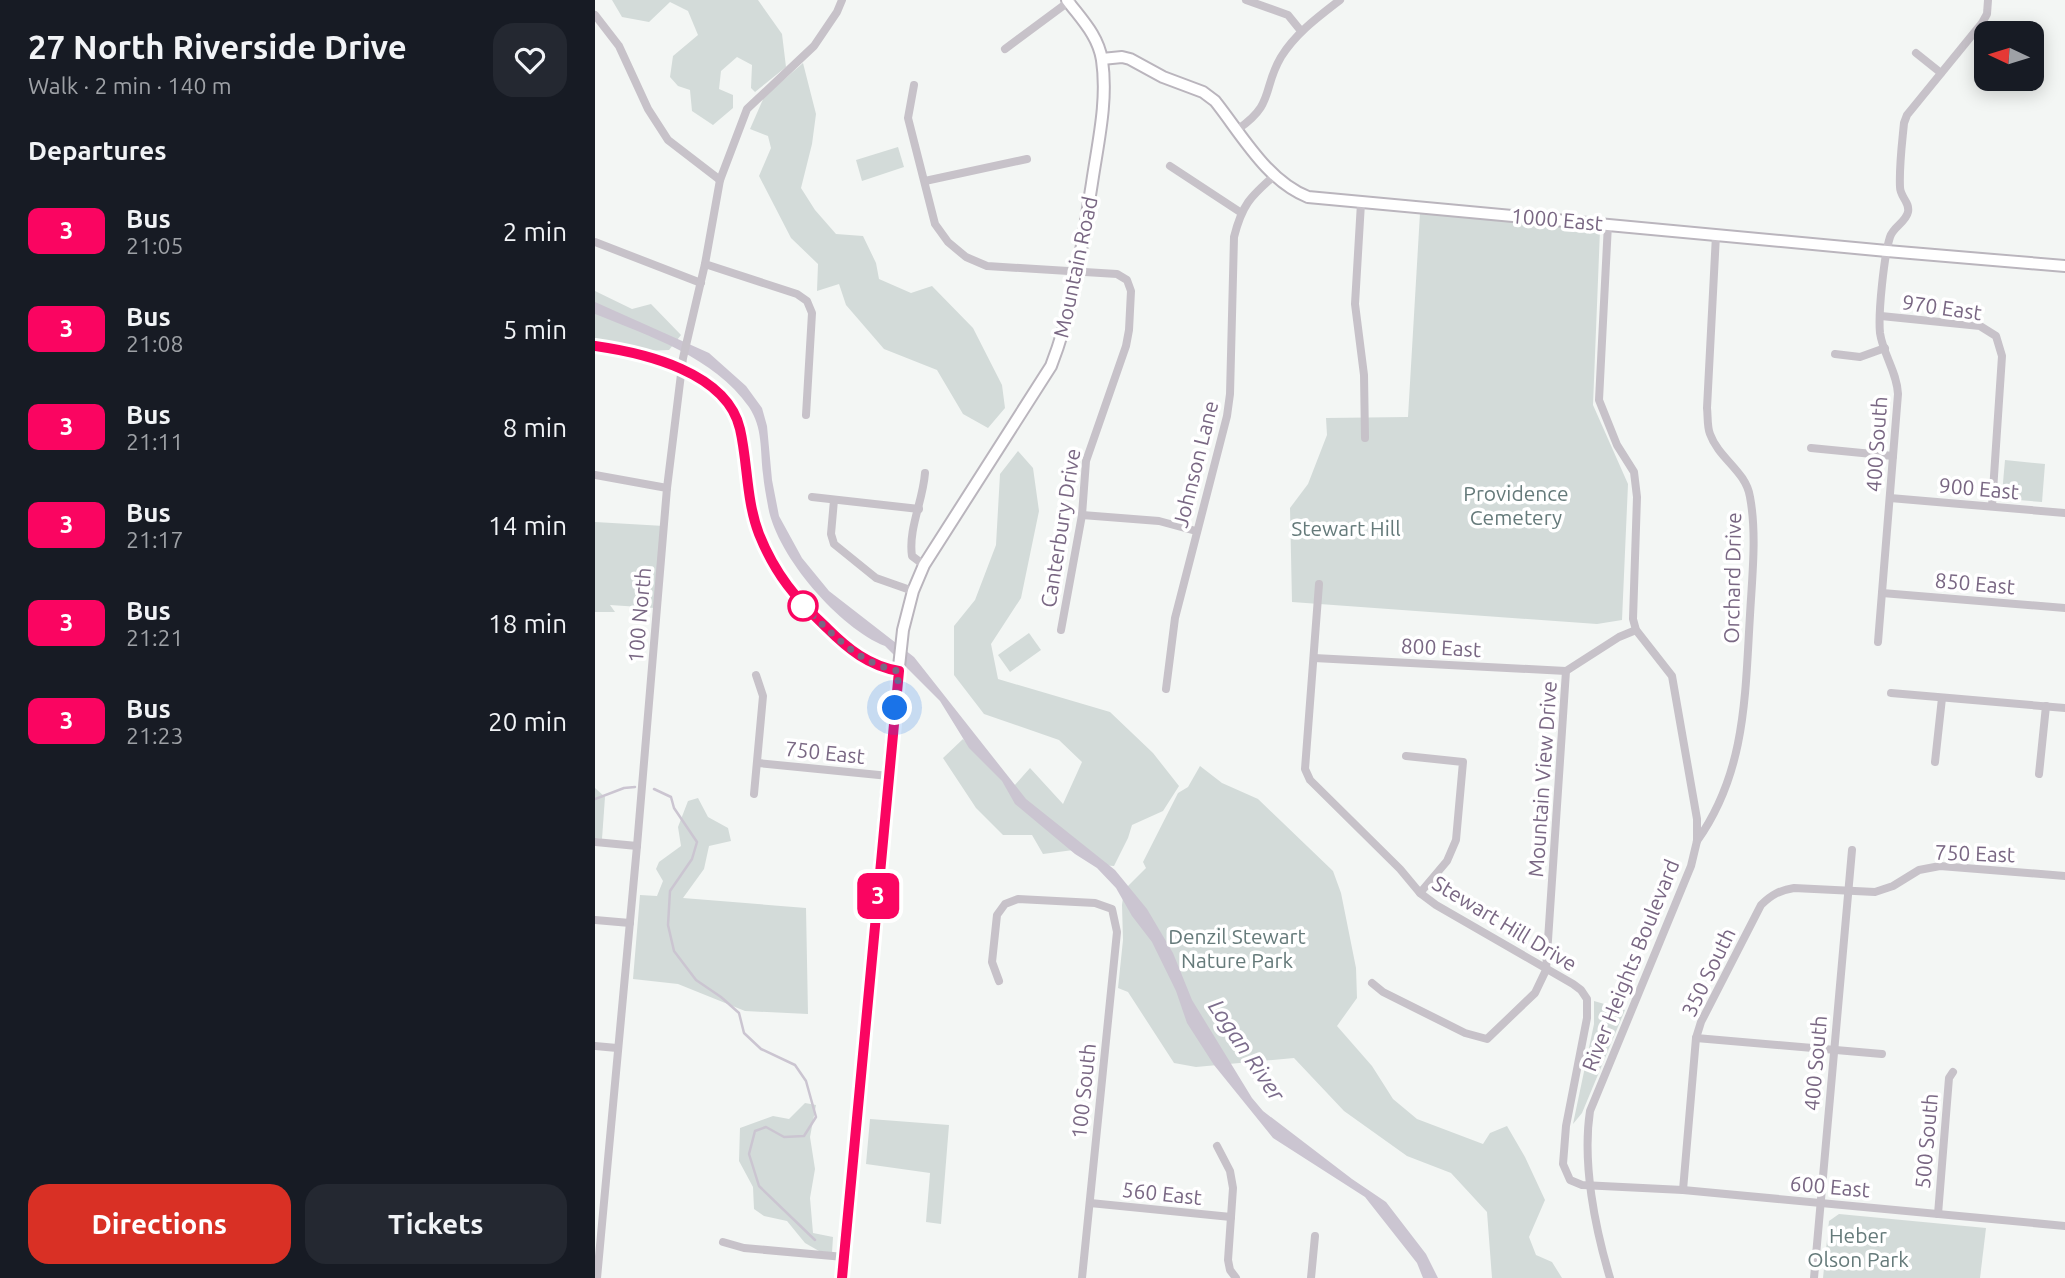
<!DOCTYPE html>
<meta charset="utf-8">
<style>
:root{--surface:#171b24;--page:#242831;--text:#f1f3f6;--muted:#9ea1a6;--accent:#d93025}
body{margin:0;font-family:Ubuntu,sans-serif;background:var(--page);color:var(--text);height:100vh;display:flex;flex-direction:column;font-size:26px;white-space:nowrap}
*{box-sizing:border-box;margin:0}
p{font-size:23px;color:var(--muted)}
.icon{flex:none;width:38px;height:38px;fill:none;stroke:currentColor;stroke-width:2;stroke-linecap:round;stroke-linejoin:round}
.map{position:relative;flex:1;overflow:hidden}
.side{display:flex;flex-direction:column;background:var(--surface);width:595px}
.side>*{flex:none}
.badge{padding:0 14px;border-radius:10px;font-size:24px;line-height:46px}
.needle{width:46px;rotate:274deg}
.tools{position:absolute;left:1379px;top:21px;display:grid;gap:14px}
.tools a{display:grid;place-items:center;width:70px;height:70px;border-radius:14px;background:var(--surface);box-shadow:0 4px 18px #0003;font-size:35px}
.you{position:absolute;width:35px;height:35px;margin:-18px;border:5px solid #fff;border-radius:50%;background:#1a73e8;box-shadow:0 0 0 10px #1a73e833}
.map>.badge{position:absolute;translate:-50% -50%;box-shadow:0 0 0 4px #fff}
h2{padding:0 28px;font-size:26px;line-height:63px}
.round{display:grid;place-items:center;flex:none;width:74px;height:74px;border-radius:21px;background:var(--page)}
.summary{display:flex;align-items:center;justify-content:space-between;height:119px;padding:0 28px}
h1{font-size:33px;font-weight:600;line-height:52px}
.button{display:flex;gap:14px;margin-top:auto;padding:14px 28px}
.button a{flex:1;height:80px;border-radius:21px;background:var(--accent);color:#fff;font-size:28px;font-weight:600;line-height:80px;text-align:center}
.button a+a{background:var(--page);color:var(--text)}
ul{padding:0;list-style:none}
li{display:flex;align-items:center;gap:21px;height:98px;padding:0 28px}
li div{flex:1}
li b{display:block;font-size:26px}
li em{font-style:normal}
li .badge{min-width:77px;font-weight:700;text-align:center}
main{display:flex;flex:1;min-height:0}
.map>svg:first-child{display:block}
</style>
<main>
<section class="side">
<div class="summary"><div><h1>27 North Riverside Drive</h1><p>Walk · 2 min · 140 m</p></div><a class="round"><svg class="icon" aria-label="heart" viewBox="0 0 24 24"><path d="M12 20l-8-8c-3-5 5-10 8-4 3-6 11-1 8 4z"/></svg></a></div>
<h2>Departures</h2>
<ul>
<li><span class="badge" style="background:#fa0561;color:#fff">3</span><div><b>Bus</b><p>21:05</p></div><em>2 min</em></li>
<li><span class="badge" style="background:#fa0561;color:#fff">3</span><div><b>Bus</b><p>21:08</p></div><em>5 min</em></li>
<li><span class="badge" style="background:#fa0561;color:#fff">3</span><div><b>Bus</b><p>21:11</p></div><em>8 min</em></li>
<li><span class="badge" style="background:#fa0561;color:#fff">3</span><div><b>Bus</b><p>21:17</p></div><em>14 min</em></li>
<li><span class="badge" style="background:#fa0561;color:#fff">3</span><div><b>Bus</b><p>21:21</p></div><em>18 min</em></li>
<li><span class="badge" style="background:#fa0561;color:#fff">3</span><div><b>Bus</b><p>21:23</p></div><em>20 min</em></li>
</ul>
<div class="button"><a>Directions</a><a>Tickets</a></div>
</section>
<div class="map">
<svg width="1470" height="1278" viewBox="0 0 1470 1278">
<rect width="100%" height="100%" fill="#f3f6f4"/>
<g fill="#d3dbd9">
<polygon points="17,0 163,0 187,34 191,67 160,92 156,88 157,65 142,57 126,71 124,89 138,95 138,108 118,125 97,111 95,90 83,86 75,77 78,56 103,35 93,11 75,2 54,22 27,17"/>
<polygon points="208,63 221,114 217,144 206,188 220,210 241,234 268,236 281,263 284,279 316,293 337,286 378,328 407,385 410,408 393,428 368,414 342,370 289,349 251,305 244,284 222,291 223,264 196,238 164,176 176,148 173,136 155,129 169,97"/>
<polygon points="303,147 309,167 267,181 261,160"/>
<polygon points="825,213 1005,230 998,405 1033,484 1027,620 1002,624 697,602 695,508 713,484 732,435 731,418 813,417"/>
<polygon points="0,291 37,309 56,304 86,335 74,350 50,351 0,340"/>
<polygon points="423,451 438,468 444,511 426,598 396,644 403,679 515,712 558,753 584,786 568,811 537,825 533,838 519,866 505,865 486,849 448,854 437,835 408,835 381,808 348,758 368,739 418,787 435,768 468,804 487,762 464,740 389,714 359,675 359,626 380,600 401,545 405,474"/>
<polygon points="1410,460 1450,464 1447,502 1411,499 1407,494"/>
<polygon points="0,522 69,526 60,608 15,605 20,612 0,612"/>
<polygon points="434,633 446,650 415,672 403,655"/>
<polygon points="605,766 627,783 663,799 738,871 746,893 761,968 762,998 742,1026 777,1066 798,1099 822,1119 888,1144 895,1133 912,1126 930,1157 950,1200 934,1237 941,1255 957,1262 967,1278 897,1278 892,1212 856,1173 812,1156 749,1111 699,1058 601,1067 579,1063 533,992 523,988 528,940 527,905 529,890 551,868 548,862 583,793 593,787"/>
<polygon points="0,788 10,797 7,839 0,838"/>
<polygon points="103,798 113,817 133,828 136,841 114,846 109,869 88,898 211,908 213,1014 150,1011 83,984 38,979 45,895 62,896 68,881 61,869 64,862 86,846 83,827 93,801"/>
<polygon points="999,1001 1030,1010 987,1113 978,1124 999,1024"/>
<polygon points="210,1103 221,1105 215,1137 220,1169 215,1198 218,1233 238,1237 237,1253 224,1251 210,1243 192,1221 169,1216 159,1209 158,1187 144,1161 145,1128 178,1116 194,1119"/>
<polygon points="275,1119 354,1125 346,1224 331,1222 335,1173 271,1164"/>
<polygon points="1244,1214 1391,1228 1385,1278 1228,1278 1234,1221"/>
</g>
<path fill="#cbc5d1" d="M0 302 114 353 151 386 167 408 172 426 177 480 184 516 207 558 234 591 319 657 431 799 520 870 552 909 578 953 597 1000 657 1098 668 1111 757 1179 791 1202 831 1254 843 1278H828L822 1263 770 1197 678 1138 619 1065 592 1023 581 991 557 942 537 916 521 888 502 868 480 854 420 804 407 781 374 748 345 701 290 646C244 628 181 555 173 506 171 495 169 485 168 474 165 450 168 428 154 407 119 357 54 336 0 314Z"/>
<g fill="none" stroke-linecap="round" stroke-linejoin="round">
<g stroke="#cbc5d1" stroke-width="2.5">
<polyline points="59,789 76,797 79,808 102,842 97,859 75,891 73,925 79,951 101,980 126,997 144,1013 149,1033 166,1049 200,1065 211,1081 221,1117 209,1136 189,1137 171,1127 160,1131 154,1154 164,1186 220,1240"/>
<polyline points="0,799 29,788 40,787"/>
</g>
<g stroke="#bab5bd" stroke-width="14">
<g id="secondary">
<path d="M507 59 527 57 535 59 568 77 608 92 620 101C647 135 672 181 713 197L1292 251 1470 266"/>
<path d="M0 346C49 353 132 372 145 429 153 464 151 500 164 534 180 574 201 599 232 628 253 649 273 666 304 671"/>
<path d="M247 1278 302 685 308 630 318 591 329 565 456 366C479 307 487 245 497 183 503 142 513 101 507 60 503 35 486 19 472 0"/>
</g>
</g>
<g stroke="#c7c2c9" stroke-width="8">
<polyline points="651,0 693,15 706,31"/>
<polyline points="0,15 24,46 53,109 73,140 125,180"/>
<polyline points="410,49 476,0"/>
<polyline points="1321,53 1346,73"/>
<polyline points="319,85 313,118 340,224 353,242 371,257 392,266 522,274 532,280 536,291 534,330 531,346 491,461 487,515 466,630"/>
<path d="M643 129C680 104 667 89 686 57 701 33 723 17 745 0"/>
<polyline points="575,166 645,212"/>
<polyline points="330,181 432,159"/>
<polyline points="766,203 760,304 769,375 770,438"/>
<path d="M1013 224 1004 400 1022 445 1039 472 1042 497 1038 619 1041 630 1077 676 1102 819V841L1096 866 995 1111C987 1163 1000 1228 1015 1278"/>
<polyline points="0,242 106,283"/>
<polyline points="110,264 202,294 212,301 217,313 211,415"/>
<polyline points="1286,316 1385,326 1401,336 1407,356 1397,506"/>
<polyline points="1240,354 1265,357 1290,348"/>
<polyline points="1216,448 1298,456"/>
<polyline points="0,475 72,488"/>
<polyline points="217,497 324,509"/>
<polyline points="1295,498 1470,513"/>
<polyline points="239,500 236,534 239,544 281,578 318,591"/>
<polyline points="487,515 564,521 601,531"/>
<path d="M329 565 317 556C313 529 328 501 330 473"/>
<polyline points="724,584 710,769 715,780 805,869 825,893 841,905 978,984 986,990 992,999 992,1018 971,1126 968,1164 975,1180 987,1185 1088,1190 1470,1226"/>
<polyline points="1287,593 1470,608"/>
<path d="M1283 642 1303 394C1302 372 1288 354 1285 333 1283 313 1289 256 1295 237 1298 227 1311 222 1313 212 1315 202 1305 197 1305 187 1304 166 1307 144 1309 123L1312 115 1387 23 1392 14 1393 0"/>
<polyline points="719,658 971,671"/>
<path d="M571 689 580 618 632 416 635 394 639 237C647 205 655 197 679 176"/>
<polyline points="1296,693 1470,708"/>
<polyline points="811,756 868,762 861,840 852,861 825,893"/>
<polyline points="1340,762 1347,698"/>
<polyline points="163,763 294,776"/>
<polyline points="1444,774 1451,706"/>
<polyline points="159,794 168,696 161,675"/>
<path d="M1102 841C1151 772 1150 696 1155 615 1157 578 1162 534 1155 497 1151 471 1124 459 1115 434 1112 427 1113 416 1112 408L1121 235"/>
<polyline points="0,842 42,846"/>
<polyline points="0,920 35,923"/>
<polyline points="404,981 397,962 402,915 410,904 423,899 500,903 517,909 522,932 487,1278"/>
<polyline points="777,983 788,992 870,1033 892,1039 940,993 951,970 971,671 1024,637 1041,630"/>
<polyline points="1101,1038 1287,1054"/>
<polyline points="0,1046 22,1048"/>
<polyline points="622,1146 635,1171 638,1188 633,1260 635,1270 641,1278"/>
<path d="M1088 1190 1101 1038 1106 1022 1166 905C1176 895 1185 890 1199 888L1280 892 1298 886 1324 870 1345 866 1470 876"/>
<polyline points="495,1203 636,1217"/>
<polyline points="1343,1214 1354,1078 1358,1072"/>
<polyline points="128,1242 149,1248 249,1257"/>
<polyline points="2,1278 42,846 72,488 88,358 110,264 125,180 152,109 219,46 242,12 247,0"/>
<polyline points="716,1278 720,1236"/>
<polyline points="1219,1278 1257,850"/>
</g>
<use href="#secondary" stroke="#fff" stroke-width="10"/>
</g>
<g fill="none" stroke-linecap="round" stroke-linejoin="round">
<g stroke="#fff" stroke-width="16">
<path id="line" d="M0 346C49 353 132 372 145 429 153 464 151 500 164 534 180 574 201 599 232 628 253 649 274 666 304 671L247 1278"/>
</g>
<use href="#line" stroke="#fa0561" stroke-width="10"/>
<path stroke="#796783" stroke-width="7" stroke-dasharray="0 12.6" d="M208 606 204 602C234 630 262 664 304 671L300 708"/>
</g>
<circle fill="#fff" stroke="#fa0561" stroke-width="3.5" cx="208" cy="606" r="14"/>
<g text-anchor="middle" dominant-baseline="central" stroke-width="7" stroke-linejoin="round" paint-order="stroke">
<g font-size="21" fill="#796783" stroke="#fff">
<text transform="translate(962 219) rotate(5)">1000 East</text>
<text transform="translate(480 267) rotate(-78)">Mountain Road</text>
<text transform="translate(1347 307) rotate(8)">970 East</text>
<text transform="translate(1281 444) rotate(-86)">400 South</text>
<text transform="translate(600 464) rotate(-76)">Johnson Lane</text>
<text transform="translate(1384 488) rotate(5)">900 East</text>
<text transform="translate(465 528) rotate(-81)">Canterbury Drive</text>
<text transform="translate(1137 578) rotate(-89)">Orchard Drive</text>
<text transform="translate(1380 583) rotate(5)">850 East</text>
<text transform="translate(44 615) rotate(-85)">100 North</text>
<text transform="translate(846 647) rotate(3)">800 East</text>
<text transform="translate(230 752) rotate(6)">750 East</text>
<text transform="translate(947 779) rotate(-86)">Mountain View Drive</text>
<text transform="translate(1380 853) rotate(2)">750 East</text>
<text transform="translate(910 923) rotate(31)">Stewart Hill Drive</text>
<text transform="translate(1035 965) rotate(-68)">River Heights Boulevard</text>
<text transform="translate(1113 972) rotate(-64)">350 South</text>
<text transform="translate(1220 1063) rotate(-85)">400 South</text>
<text transform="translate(488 1091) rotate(-84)">100 South</text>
<text transform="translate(1331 1141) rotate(-85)">500 South</text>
<text transform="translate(1235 1186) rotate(5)">600 East</text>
<text transform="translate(567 1193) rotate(6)">560 East</text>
</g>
<g font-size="21" fill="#657a7a" stroke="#fff">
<text x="921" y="493">Providence<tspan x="921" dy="24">Cemetery</tspan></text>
<text x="751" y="528">Stewart Hill</text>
<text x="642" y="936">Denzil Stewart<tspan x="642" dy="24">Nature Park</tspan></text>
<text x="1263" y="1235">Heber<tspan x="1263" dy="24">Olson Park</tspan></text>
</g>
<g font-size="23" font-style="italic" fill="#7c6d8c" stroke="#fff">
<text transform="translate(652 1050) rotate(56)">Logan River</text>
</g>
</g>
</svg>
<div class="tools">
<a><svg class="needle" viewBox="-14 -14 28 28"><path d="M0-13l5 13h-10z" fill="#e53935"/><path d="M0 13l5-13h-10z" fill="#9ea1a6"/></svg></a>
</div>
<div class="you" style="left:300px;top:708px"></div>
<b class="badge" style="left:283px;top:896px;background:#fa0561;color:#fff">3</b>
</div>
</main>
